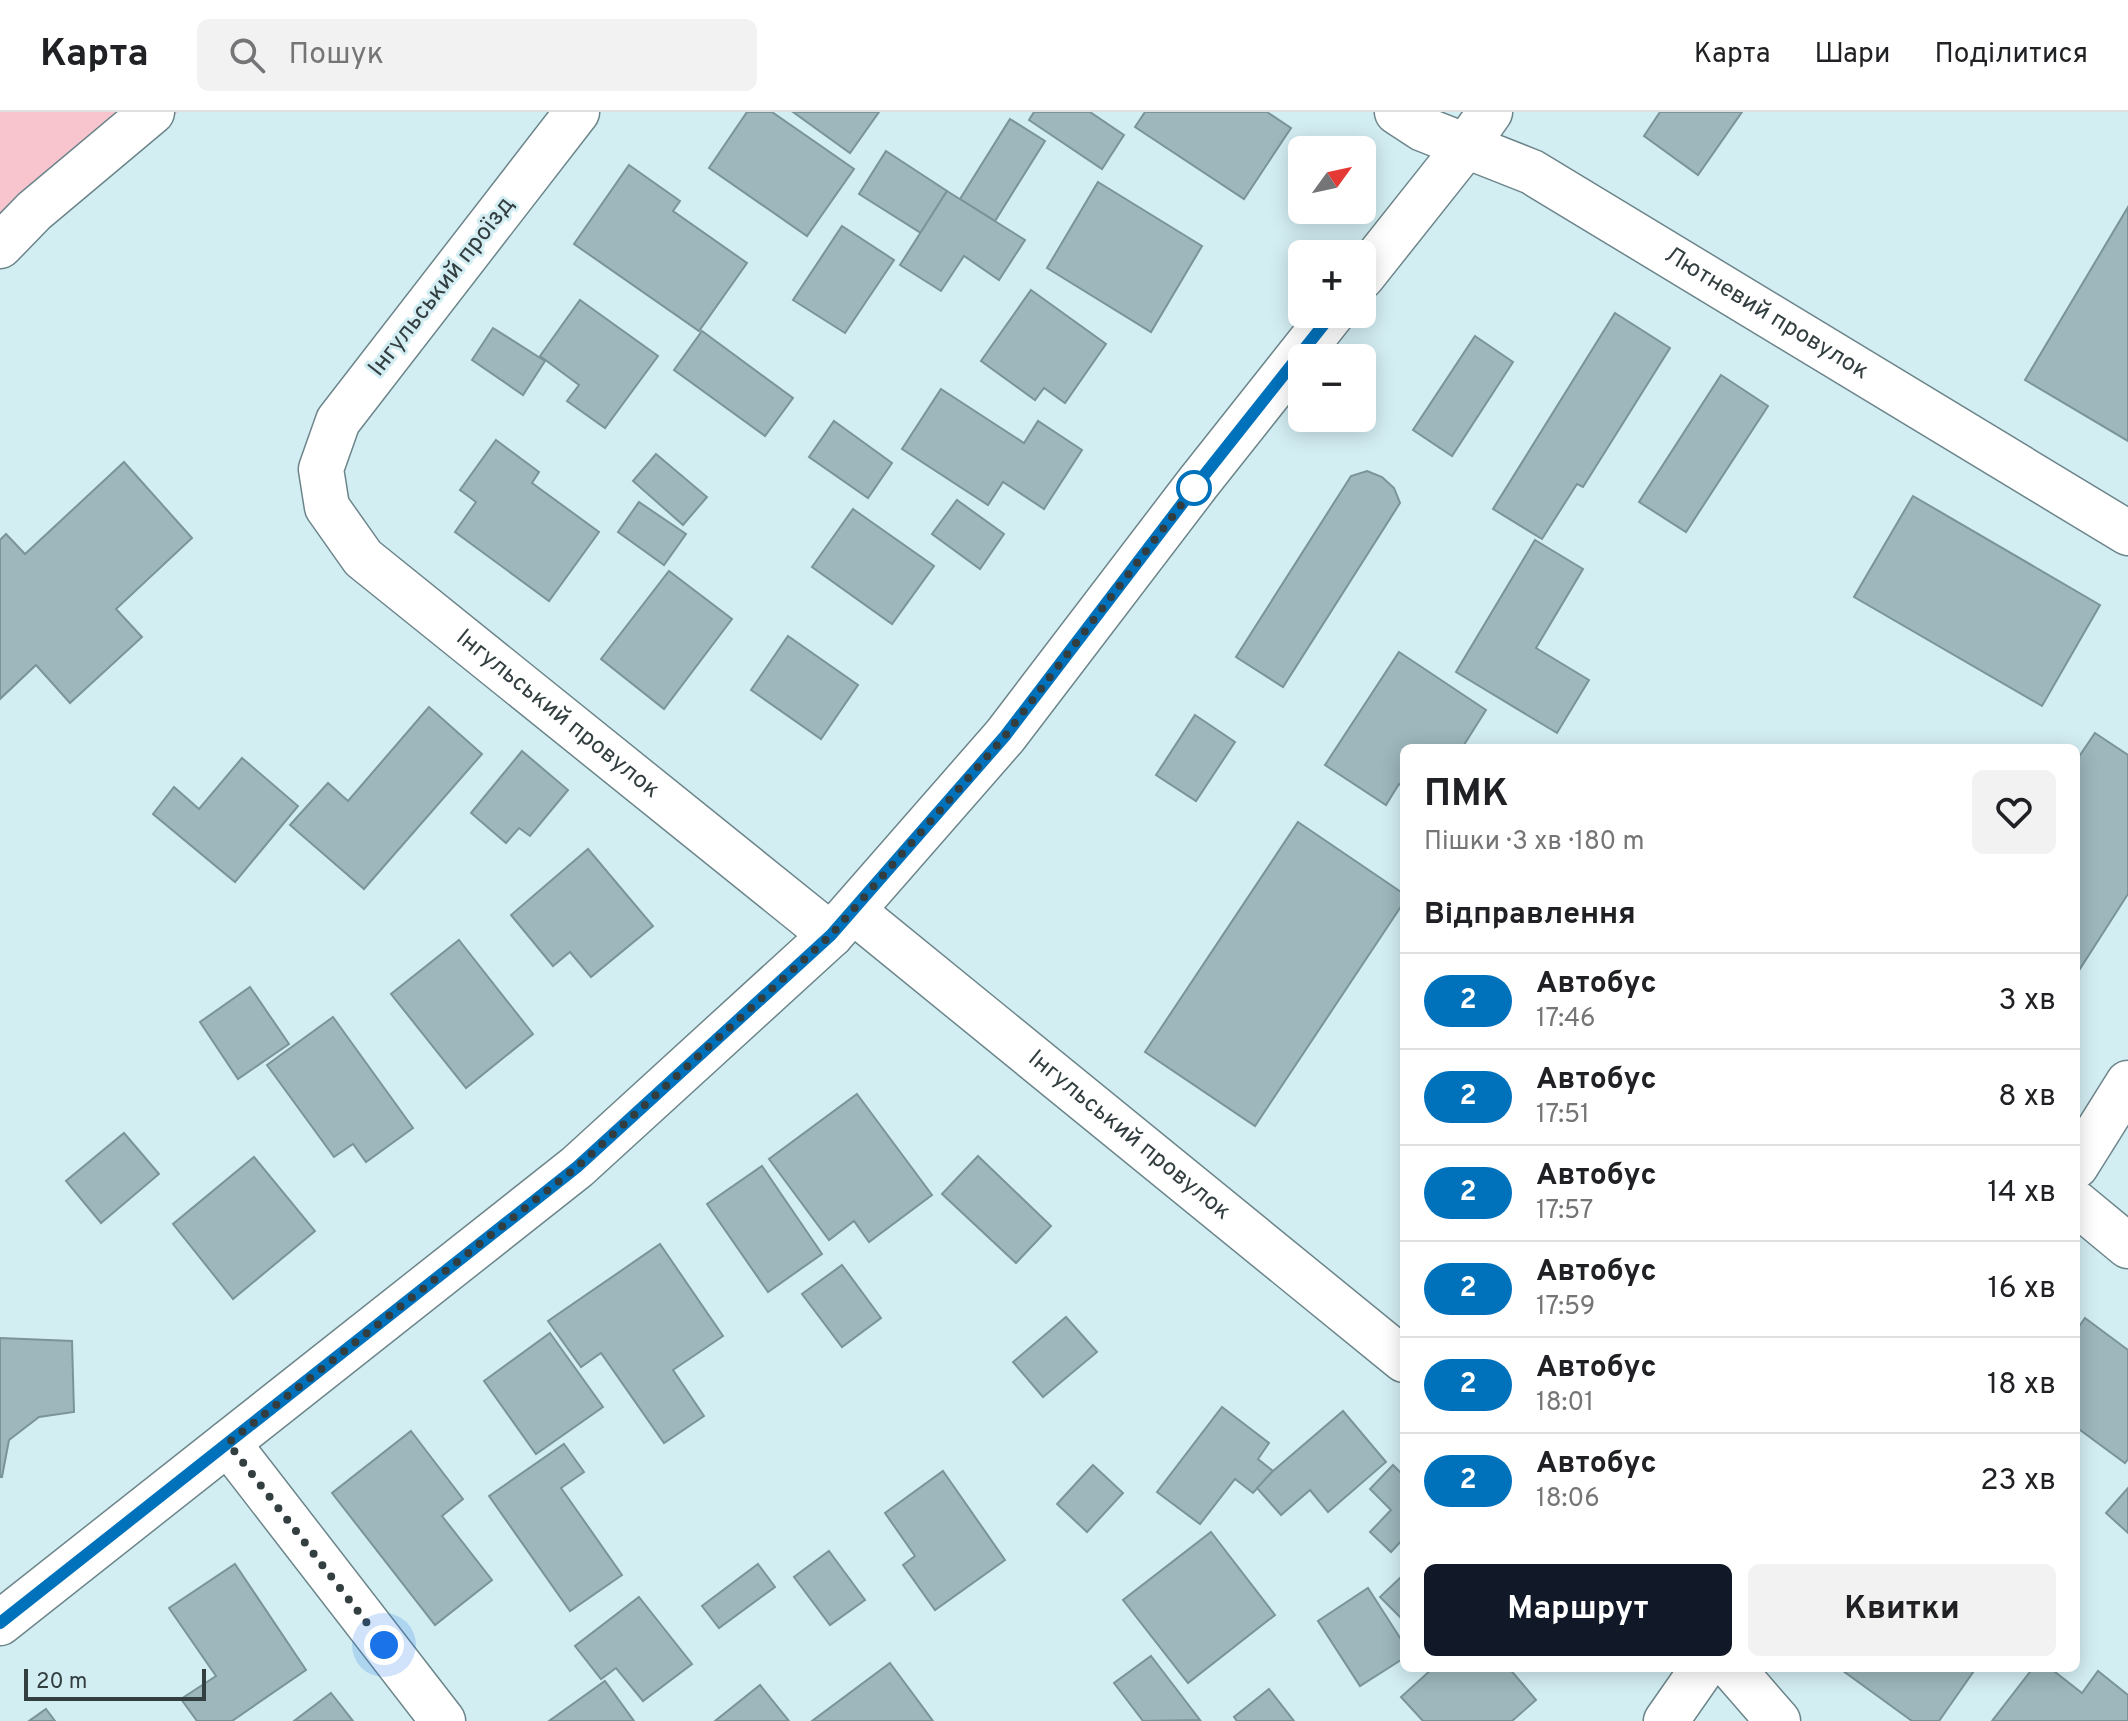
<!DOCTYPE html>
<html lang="uk">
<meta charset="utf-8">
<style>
:root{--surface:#fff;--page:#f2f2f2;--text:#202124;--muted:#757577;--line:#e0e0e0;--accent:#111827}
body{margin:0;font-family:Overpass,sans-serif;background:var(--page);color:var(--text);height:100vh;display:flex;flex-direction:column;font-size:30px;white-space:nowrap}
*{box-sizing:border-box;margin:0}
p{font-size:26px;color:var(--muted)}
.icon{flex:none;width:44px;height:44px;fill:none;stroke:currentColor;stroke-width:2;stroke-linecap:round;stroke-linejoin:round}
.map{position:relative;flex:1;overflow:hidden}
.drawer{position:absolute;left:1400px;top:632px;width:680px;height:928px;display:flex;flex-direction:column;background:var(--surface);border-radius:12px;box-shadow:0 4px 20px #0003}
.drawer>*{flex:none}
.badge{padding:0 16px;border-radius:26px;font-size:28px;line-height:52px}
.needle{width:52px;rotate:57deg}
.fabs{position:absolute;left:1288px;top:24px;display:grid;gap:16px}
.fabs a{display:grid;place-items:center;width:88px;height:88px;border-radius:12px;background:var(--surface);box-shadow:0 4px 20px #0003;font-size:40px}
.scale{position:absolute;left:24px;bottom:20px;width:182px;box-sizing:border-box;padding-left:8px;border:4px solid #333e40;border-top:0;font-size:22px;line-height:28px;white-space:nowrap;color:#333e40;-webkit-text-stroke:6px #d3eef3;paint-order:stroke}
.you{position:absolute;width:40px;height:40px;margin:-20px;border:6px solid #fff;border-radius:50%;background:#1a73e8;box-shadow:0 0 0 12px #1a73e833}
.map>.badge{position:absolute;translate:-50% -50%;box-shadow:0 0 0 4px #fff}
h2{padding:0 24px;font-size:30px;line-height:72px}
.round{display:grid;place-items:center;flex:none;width:84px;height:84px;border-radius:12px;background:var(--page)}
.head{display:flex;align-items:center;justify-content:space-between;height:136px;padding:0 24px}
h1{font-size:38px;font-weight:700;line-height:60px}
.button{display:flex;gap:16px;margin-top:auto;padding:16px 24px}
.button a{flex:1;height:92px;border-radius:12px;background:var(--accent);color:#fff;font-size:32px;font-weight:700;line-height:92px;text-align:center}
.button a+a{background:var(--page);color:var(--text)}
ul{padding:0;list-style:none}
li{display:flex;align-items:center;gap:24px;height:96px;padding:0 24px;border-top:2px solid var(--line)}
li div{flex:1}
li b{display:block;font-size:30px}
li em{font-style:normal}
li .badge{min-width:88px;font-weight:700;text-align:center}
header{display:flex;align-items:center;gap:48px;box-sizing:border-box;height:112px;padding:0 40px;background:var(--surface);border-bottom:2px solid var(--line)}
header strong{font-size:38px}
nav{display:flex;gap:44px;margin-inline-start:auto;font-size:28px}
.search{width:560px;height:72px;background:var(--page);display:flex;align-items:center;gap:20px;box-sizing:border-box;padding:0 28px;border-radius:12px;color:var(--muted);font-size:30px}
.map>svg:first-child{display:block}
</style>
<header>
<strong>Карта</strong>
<div class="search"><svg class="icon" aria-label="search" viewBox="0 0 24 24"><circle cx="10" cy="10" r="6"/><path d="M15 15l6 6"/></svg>Пошук</div>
<nav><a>Карта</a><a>Шари</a><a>Поділитися</a></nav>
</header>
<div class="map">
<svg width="2128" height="1609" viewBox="0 0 2128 1609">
<rect width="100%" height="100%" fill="#d3eef3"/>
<polygon fill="#f8c5ce" points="0,0 178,0 44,113 0,157"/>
<g fill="#9db7bc" stroke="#7a9499" stroke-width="2">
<polygon points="747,0 772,0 854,57 807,124 709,56"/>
<polygon points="793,0 879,0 850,41"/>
<polygon points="1034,0 1090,0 1124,23 1102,57 1029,8"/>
<polygon points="1145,0 1267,0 1291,16 1244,87 1135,15"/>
<polygon points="1660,0 1742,0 1698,63 1644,24"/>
<polygon points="1010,7 1045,29 995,109 960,87"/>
<polygon points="886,39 947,79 921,121 859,82"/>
<polygon points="629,53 680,89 673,99 747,151 699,219 574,132"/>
<polygon points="1098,70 1202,134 1151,220 1047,156"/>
<polygon points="947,79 1025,128 999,168 964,144 941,179 900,153"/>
<polygon points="2128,95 2128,329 2025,268"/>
<polygon points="842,114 894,148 845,221 793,188"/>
<polygon points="1031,178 1106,232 1065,291 1044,276 1035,288 981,249"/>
<polygon points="580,188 658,244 605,316 567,289 579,273 540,244"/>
<polygon points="1615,201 1670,236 1583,375 1577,372 1542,427 1493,397"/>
<polygon points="493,216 545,249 523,283 472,248"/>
<polygon points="702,219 793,286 765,324 674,258"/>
<polygon points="1475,224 1513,250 1452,344 1413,318"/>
<polygon points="1721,263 1768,294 1686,420 1639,390"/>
<polygon points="941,277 1024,331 1038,309 1082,338 1044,397 1003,370 988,393 902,337"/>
<polygon points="834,309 892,351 868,386 809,345"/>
<polygon points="496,328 539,360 532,371 599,420 549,489 455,420 476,390 460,378"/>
<polygon points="656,342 707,385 683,413 633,369"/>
<polygon points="124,350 192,426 116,497 142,525 70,591 36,553 0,587 0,428 6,422 25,442"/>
<polygon points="1367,359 1382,365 1394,376 1400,391 1283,575 1236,545 1351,364"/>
<polygon points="1913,384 2100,493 2042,594 1854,485"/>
<polygon points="957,388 1004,422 980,457 932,422"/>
<polygon points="639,390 686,422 664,453 618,420"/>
<polygon points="853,397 934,454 892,512 812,455"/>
<polygon points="1535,428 1583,457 1536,536 1589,568 1557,621 1456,560"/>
<polygon points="669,459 732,507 664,597 601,547"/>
<polygon points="788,524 858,573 821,627 751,578"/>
<polygon points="1399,540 1486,598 1462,636 1404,636 1404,676 1399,672 1386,693 1325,653"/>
<polygon points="429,595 482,642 364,777 290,713 328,671 348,689"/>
<polygon points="1195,603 1235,630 1196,689 1156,663"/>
<polygon points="2095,621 2128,643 2128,782 2076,863 2076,649"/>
<polygon points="522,639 568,678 530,724 519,716 506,731 471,701"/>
<polygon points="242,646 298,694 235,770 153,702 174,675 199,697"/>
<polygon points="1298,710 1404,782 1404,790 1255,1014 1145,940"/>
<polygon points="588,737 653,814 591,865 570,840 553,854 511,803"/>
<polygon points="459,828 533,922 466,976 391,882"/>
<polygon points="250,875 289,932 238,967 200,910"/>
<polygon points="333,905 413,1016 366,1050 353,1032 334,1045 267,953"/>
<polygon points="857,982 932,1083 869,1130 854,1109 829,1128 769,1047"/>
<polygon points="124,1021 159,1062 101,1111 66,1069"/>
<polygon points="978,1044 1051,1114 1016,1151 942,1082"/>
<polygon points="254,1045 315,1119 233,1187 173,1112"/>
<polygon points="762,1054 822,1142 768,1180 707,1092"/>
<polygon points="660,1132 723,1224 673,1258 704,1304 664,1331 601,1241 581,1255 548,1209"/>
<polygon points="842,1153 881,1206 842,1235 802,1182"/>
<polygon points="1066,1205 1097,1240 1043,1285 1013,1250"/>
<polygon points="2085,1206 2128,1238 2128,1347 2125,1351 2076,1315 2076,1219"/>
<polygon points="550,1221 603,1295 536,1342 484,1269"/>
<polygon points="0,1226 72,1229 74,1300 39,1305 9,1328 2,1365 0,1365"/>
<polygon points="1222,1295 1269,1331 1258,1347 1273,1359 1253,1381 1235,1367 1200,1412 1157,1380"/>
<polygon points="1343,1299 1386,1350 1328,1400 1310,1378 1281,1403 1257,1376 1273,1359"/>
<polygon points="411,1319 463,1387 442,1404 492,1468 435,1513 332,1381"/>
<polygon points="564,1332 584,1360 561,1376 622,1463 570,1499 489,1384"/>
<polygon points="1093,1353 1123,1381 1087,1420 1057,1392"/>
<polygon points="1393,1353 1404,1364 1404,1426 1391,1440 1370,1420 1391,1398 1370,1377"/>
<polygon points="943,1359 1005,1448 935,1498 903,1453 915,1444 885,1401"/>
<polygon points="2128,1376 2128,1421 2106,1401"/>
<polygon points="1211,1420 1275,1503 1188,1571 1123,1488"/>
<polygon points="829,1439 865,1488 830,1513 794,1465"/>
<polygon points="235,1452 306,1558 232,1609 197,1609 181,1587 216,1564 169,1496"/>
<polygon points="758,1452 775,1475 719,1516 702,1494"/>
<polygon points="1404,1462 1404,1509 1380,1485"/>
<polygon points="1368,1476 1404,1532 1404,1546 1360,1574 1318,1509"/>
<polygon points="639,1485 692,1552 643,1589 616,1556 601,1567 575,1534"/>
<polygon points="1151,1544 1200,1608 1143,1609 1114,1571"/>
<polygon points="890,1551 933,1609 812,1609"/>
<polygon points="1433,1556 1509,1556 1536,1588 1512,1609 1423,1609 1401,1585"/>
<polygon points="1839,1556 1976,1556 1939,1609 1912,1609"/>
<polygon points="2033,1556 2050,1556 2082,1581 2098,1559 2128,1583 2128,1609 1992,1609"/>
<polygon points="605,1569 634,1609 549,1609"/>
<polygon points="760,1573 789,1609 715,1609"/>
<polygon points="1269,1577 1294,1609 1237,1609 1234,1605"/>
<polygon points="331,1581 353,1609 294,1609"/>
<polygon points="46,1597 55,1609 29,1609"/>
</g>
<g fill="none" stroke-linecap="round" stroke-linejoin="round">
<g stroke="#6c858a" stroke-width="47">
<g id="street">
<path id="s1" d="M577 0 338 309 321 357 327 395 363 446 831 823"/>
<path id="s2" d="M1397 0 1423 17 1532 60 2128 421"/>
<polyline points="0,134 34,99 152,0"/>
<path id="s3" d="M853 799 1404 1248"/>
<polyline points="2076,1054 2128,971"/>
<polyline points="2076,1091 2128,1134"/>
<polyline points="228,1331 443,1609"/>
<polyline points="1732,1556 1778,1609"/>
<polyline points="1666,1609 1703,1556"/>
</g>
</g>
<g stroke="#6c858a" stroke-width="47">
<g id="secondary">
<polyline points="1362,165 1466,34 1490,0"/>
<polyline points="0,1511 577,1055 831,823 1005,624 1198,371 1332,202"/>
</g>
</g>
<use href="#street" stroke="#fff" stroke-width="44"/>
<use href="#secondary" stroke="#fff" stroke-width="44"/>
</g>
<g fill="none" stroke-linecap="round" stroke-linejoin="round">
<g stroke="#fff" stroke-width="18">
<polyline id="line" points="0,1511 577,1055 831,823 1005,624 1198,371 1332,202"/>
</g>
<use href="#line" stroke="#0072bc" stroke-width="12"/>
<polyline stroke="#333e40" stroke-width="8" stroke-dasharray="0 14.4" points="384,1533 228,1331 577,1055 831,823 1005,624 1198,371 1194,376"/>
</g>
<circle fill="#fff" stroke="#0072bc" stroke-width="4" cx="1194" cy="376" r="16"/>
<g text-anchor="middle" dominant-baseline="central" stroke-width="6" stroke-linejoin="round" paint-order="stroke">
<g font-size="24" fill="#333e40" stroke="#d3eef3">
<text transform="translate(442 175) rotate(-52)">Інгульський проїзд</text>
<text stroke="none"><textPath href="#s2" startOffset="422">Лютневий провулок</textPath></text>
<text stroke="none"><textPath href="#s1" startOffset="792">Інгульський провулок</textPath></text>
<text stroke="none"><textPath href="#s3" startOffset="356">Інгульський провулок</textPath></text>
</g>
</g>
</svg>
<div class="fabs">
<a><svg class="needle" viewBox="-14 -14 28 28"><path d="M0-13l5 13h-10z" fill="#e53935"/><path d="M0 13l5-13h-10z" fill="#757577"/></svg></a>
<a>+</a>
<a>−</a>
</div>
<div class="scale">20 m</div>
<div class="you" style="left:384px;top:1533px"></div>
<section class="drawer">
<div class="head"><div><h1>ПМК</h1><p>Пішки · 3 хв · 180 m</p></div><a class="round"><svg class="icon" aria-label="heart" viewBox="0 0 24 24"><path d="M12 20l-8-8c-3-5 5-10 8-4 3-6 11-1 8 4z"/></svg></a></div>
<h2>Відправлення</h2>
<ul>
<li><span class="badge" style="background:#0072bc;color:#fff">2</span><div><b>Автобус</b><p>17:46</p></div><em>3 хв</em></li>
<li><span class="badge" style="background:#0072bc;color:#fff">2</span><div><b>Автобус</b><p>17:51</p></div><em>8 хв</em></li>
<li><span class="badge" style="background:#0072bc;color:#fff">2</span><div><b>Автобус</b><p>17:57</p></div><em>14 хв</em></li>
<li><span class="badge" style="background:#0072bc;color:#fff">2</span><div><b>Автобус</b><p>17:59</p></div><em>16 хв</em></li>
<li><span class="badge" style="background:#0072bc;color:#fff">2</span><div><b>Автобус</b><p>18:01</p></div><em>18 хв</em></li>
<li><span class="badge" style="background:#0072bc;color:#fff">2</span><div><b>Автобус</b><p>18:06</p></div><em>23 хв</em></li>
</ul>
<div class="button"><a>Маршрут</a><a>Квитки</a></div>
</section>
</div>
